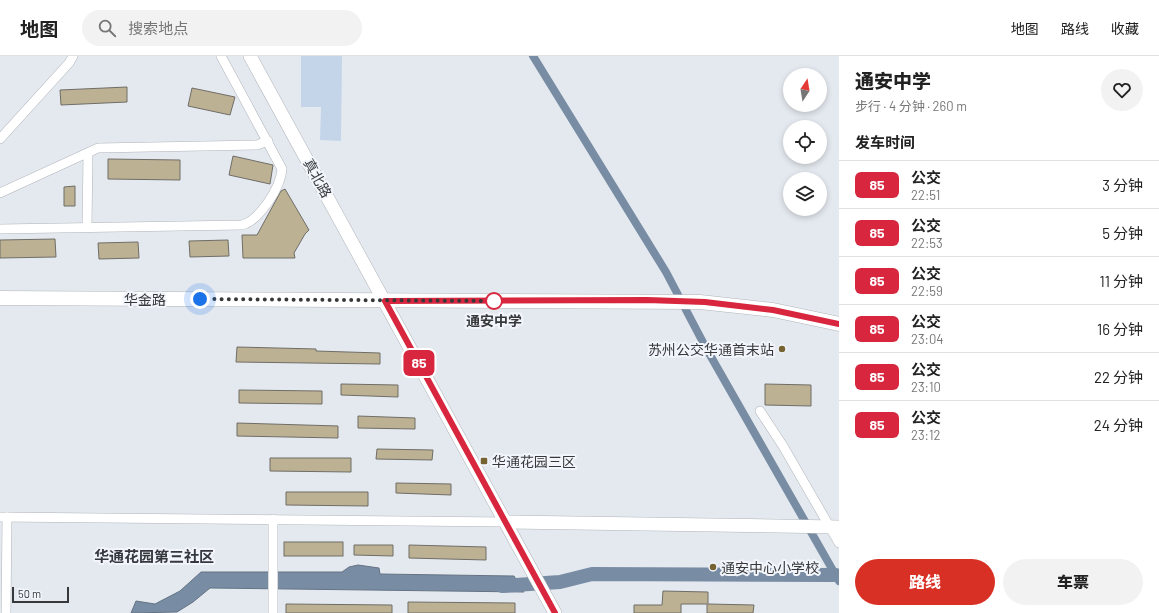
<!DOCTYPE html>
<html lang="zh">
<meta charset="utf-8">
<style>
:root{--surface:#fff;--page:#f2f2f2;--text:#222;--muted:#767676;--line:#e0e0e0;--accent:#d93025}
body{margin:0;font-family:Barlow,"Noto Sans SC",sans-serif;background:var(--page);color:var(--text);height:100vh;display:flex;flex-direction:column;font-size:15px;white-space:nowrap}
*{box-sizing:border-box;margin:0}
p{font-size:13px;color:var(--muted)}
.icon{flex:none;width:22px;height:22px;fill:none;stroke:currentColor;stroke-width:2;stroke-linecap:round;stroke-linejoin:round}
.map{position:relative;flex:1;overflow:hidden}
.panel{display:flex;flex-direction:column;background:var(--surface);width:320px}
.panel>*{flex:none}
.badge{padding:0 8px;border-radius:6px;font-size:14px;line-height:26px}
.needle{width:26px;rotate:12deg}
.fabs{position:absolute;left:783px;top:12px;display:grid;gap:8px}
.fabs a{display:grid;place-items:center;width:44px;height:44px;border-radius:50%;background:var(--surface);box-shadow:0 2px 6px #0003;font-size:20px}
.scale{position:absolute;left:12px;bottom:10px;width:57px;box-sizing:border-box;padding-left:4px;border:2px solid #36383a;border-top:0;font-size:11px;line-height:14px;white-space:nowrap;color:#36383a;-webkit-text-stroke:3px #f2f6fc;paint-order:stroke}
.you{position:absolute;width:20px;height:20px;margin:-10px;border:3px solid #fff;border-radius:50%;background:#1a73e8;box-shadow:0 0 0 6px #1a73e833}
.map>.badge{position:absolute;translate:-50% -50%;box-shadow:0 0 0 2px #fff}
h2{padding:0 16px;font-size:15px;line-height:36px}
.round{display:grid;place-items:center;flex:none;width:42px;height:42px;border-radius:21px;background:var(--page)}
.summary{display:flex;align-items:center;justify-content:space-between;height:68px;padding:0 16px}
h1{font-size:19px;font-weight:800;line-height:30px}
.button{display:flex;gap:8px;margin-top:auto;padding:8px 16px}
.button a{flex:1;height:46px;border-radius:24px;background:var(--accent);color:#fff;font-size:16px;font-weight:800;line-height:46px;text-align:center}
.button a+a{background:var(--page);color:var(--text)}
ul{padding:0;list-style:none}
li{display:flex;align-items:center;gap:12px;height:48px;padding:0 16px;border-top:1px solid var(--line)}
li div{flex:1}
li b{display:block;font-size:15px}
li em{font-style:normal}
li .badge{min-width:44px;font-weight:700;text-align:center}
header{display:flex;align-items:center;gap:24px;box-sizing:border-box;height:56px;padding:0 20px;background:var(--surface);border-bottom:1px solid var(--line)}
header strong{font-size:19px}
nav{display:flex;gap:22px;margin-inline-start:auto;font-size:14px}
.search{width:280px;height:36px;background:var(--page);display:flex;align-items:center;gap:10px;box-sizing:border-box;padding:0 14px;border-radius:22px;color:var(--muted);font-size:15px}
main{display:flex;flex:1;min-height:0}
.map>svg:first-child{display:block}
</style>
<header>
<strong>地图</strong>
<div class="search"><svg class="icon" aria-label="search" viewBox="0 0 24 24"><circle cx="10" cy="10" r="6"/><path d="M15 15l6 6"/></svg>搜索地点</div>
<nav><a>地图</a><a>路线</a><a>收藏</a></nav>
</header>
<main>
<div class="map">
<svg width="839" height="557" viewBox="0 0 839 557">
<rect width="100%" height="100%" fill="#e4e9ef"/>
<polygon fill="#c4d4e9" points="301,0 342,0 341,85 320,84 321,51 301,51"/>
<polygon fill="#788ca4" stroke="#647384" points="358,509 379,512 380,518 514,520 524,536 210,532 193,546 177,556 131,557 136,545 155,548 180,535 201,516 342,516 349,511"/>
<g fill="none" stroke-linecap="round" stroke-linejoin="round">
<polyline stroke="#788ca4" stroke-width="8" points="533,0 666,216 706,292 839,525"/>
<polyline stroke="#788ca4" stroke-width="14" points="502,530 560,526 592,518 836,519"/>
</g>
<g fill="#bdb194" stroke="#6f6d67">
<polygon points="127,31 127,46 61,49 60,34"/>
<polygon points="192,32 235,41 230,59 188,50"/>
<polygon points="233,100 273,109 270,128 229,119"/>
<polygon points="108,103 180,104 180,124 108,123"/>
<polygon points="75,130 75,150 64,150 64,131"/>
<polygon points="285,133 309,174 305,178 294,197 295,202 243,202 242,179 257,179 281,135"/>
<polygon points="55,183 56,201 0,202 0,184"/>
<polygon points="228,184 229,200 190,201 189,185"/>
<polygon points="138,186 139,202 99,203 98,187"/>
<polygon points="237,291 316,293 316,295 380,297 380,308 236,306"/>
<polygon points="341,328 398,329 398,341 341,339"/>
<polygon points="765,328 811,329 811,350 765,349"/>
<polygon points="239,334 322,335 322,348 239,347"/>
<polygon points="358,360 415,362 415,373 358,372"/>
<polygon points="237,367 338,370 338,382 237,380"/>
<polygon points="377,393 433,394 432,404 376,403"/>
<polygon points="270,402 351,402 351,416 270,415"/>
<polygon points="396,427 451,428 451,439 396,437"/>
<polygon points="286,436 368,436 368,450 286,449"/>
<rect x="284" y="486" width="59" height="14"/>
<polygon points="354,489 393,489 393,500 354,499"/>
<polygon points="409,489 486,491 486,504 409,502"/>
<polygon points="663,535 708,536 708,548 754,549 753,557 707,557 707,548 681,548 681,557 634,557 634,549 662,549"/>
<polygon points="408,546 515,547 515,557 408,557"/>
<polygon points="286,548 392,549 392,557 286,557"/>
</g>
<g fill="none" stroke-linecap="round" stroke-linejoin="round">
<g stroke="#b0b4ba" stroke-width="10">
<g id="street">
<polyline points="0,83 69,7 73,0"/>
<polyline points="0,137 98,92 257,89 268,85"/>
<polyline points="87,171 88,97"/>
<path d="M0 173 242 169C259 165 281 131 282 113L221 0"/>
<polyline points="760,355 783,390 839,487"/>
<polyline points="0,461 506,466"/>
<polyline points="273,463 273,557"/>
<polyline points="6,557 7,461"/>
</g>
</g>
<g stroke="#b0b4ba" stroke-width="14">
<g id="secondary">
<polyline points="250,0 555,557"/>
<polyline points="506,466 839,471"/>
</g>
</g>
<g stroke="#b0b4ba" stroke-width="15">
<polyline id="primary" points="0,242 700,246 773,254 839,268"/>
</g>
<use href="#street" stroke="#fff" stroke-width="9"/>
<use href="#secondary" stroke="#fff" stroke-width="13"/>
<use href="#primary" stroke="#fff" stroke-width="14"/>
</g>
<g fill="none" stroke-linecap="round" stroke-linejoin="round">
<g stroke="#fff" stroke-width="9">
<polyline id="line" points="555,557 385,245 647,244 705,246 773,254 839,268"/>
</g>
<use href="#line" stroke="#d7263d" stroke-width="6"/>
<polyline stroke="#36383a" stroke-width="4" stroke-dasharray="0 7.2" points="200,243 494,245"/>
</g>
<circle fill="#fff" stroke="#d7263d" stroke-width="2" cx="494" cy="245" r="8"/>
<g fill="#766331" stroke="#f2f6fc" stroke-width="1.5">
<circle cx="782" cy="293" r="4"/>
<rect x="480" y="401" width="8" height="8" rx="2"/>
<circle cx="713" cy="511" r="4"/>
</g>
<g text-anchor="middle" dominant-baseline="central" stroke-width="4" stroke-linejoin="round" paint-order="stroke">
<g font-size="14" fill="#36383a" stroke="#f2f6fc">
<text transform="translate(318 122) rotate(61)">真北路</text>
<text x="145" y="243">华金路</text>
</g>
<g font-size="14" font-weight="bold" fill="#36383a" stroke="#f2f6fc">
<text x="494" y="264">通安中学</text>
</g>
<g font-size="14" fill="#36383a" stroke="#f2f6fc" text-anchor="start">
<text x="774" y="293" text-anchor="end">苏州公交华通首末站</text>
<text x="492" y="405">华通花园三区</text>
<text x="721" y="511">通安中心小学校</text>
</g>
<g font-size="15" font-weight="bold" fill="#35383d" stroke="#f2f6fc">
<text x="154" y="500">华通花园第三社区</text>
</g>
</g>
</svg>
<div class="fabs">
<a><svg class="needle" viewBox="-14 -14 28 28"><path d="M0-13l5 13h-10z" fill="#e53935"/><path d="M0 13l5-13h-10z" fill="#767676"/></svg></a>
<a><svg class="icon" aria-label="locate" viewBox="0 0 24 24"><circle cx="12" cy="12" r="6"/><path d="M12 2v4M12 18v4M2 12h4M18 12h4"/></svg></a>
<a><svg class="icon" aria-label="layers" viewBox="0 0 24 24"><path d="M12 4l9 5-9 5-9-5zM3 14l9 5 9-5"/></svg></a>
</div>
<div class="scale">50 m</div>
<div class="you" style="left:200px;top:243px"></div>
<b class="badge" style="left:419px;top:307px;background:#d7263d;color:#fff">85</b>
</div>
<section class="panel">
<div class="summary"><div><h1>通安中学</h1><p>步行 · 4 分钟 · 260 m</p></div><a class="round"><svg class="icon" aria-label="heart" viewBox="0 0 24 24"><path d="M12 20l-8-8c-3-5 5-10 8-4 3-6 11-1 8 4z"/></svg></a></div>
<h2>发车时间</h2>
<ul>
<li><span class="badge" style="background:#d7263d;color:#fff">85</span><div><b>公交</b><p>22:51</p></div><em>3 分钟</em></li>
<li><span class="badge" style="background:#d7263d;color:#fff">85</span><div><b>公交</b><p>22:53</p></div><em>5 分钟</em></li>
<li><span class="badge" style="background:#d7263d;color:#fff">85</span><div><b>公交</b><p>22:59</p></div><em>11 分钟</em></li>
<li><span class="badge" style="background:#d7263d;color:#fff">85</span><div><b>公交</b><p>23:04</p></div><em>16 分钟</em></li>
<li><span class="badge" style="background:#d7263d;color:#fff">85</span><div><b>公交</b><p>23:10</p></div><em>22 分钟</em></li>
<li><span class="badge" style="background:#d7263d;color:#fff">85</span><div><b>公交</b><p>23:12</p></div><em>24 分钟</em></li>
</ul>
<div class="button"><a>路线</a><a>车票</a></div>
</section>
</main>
